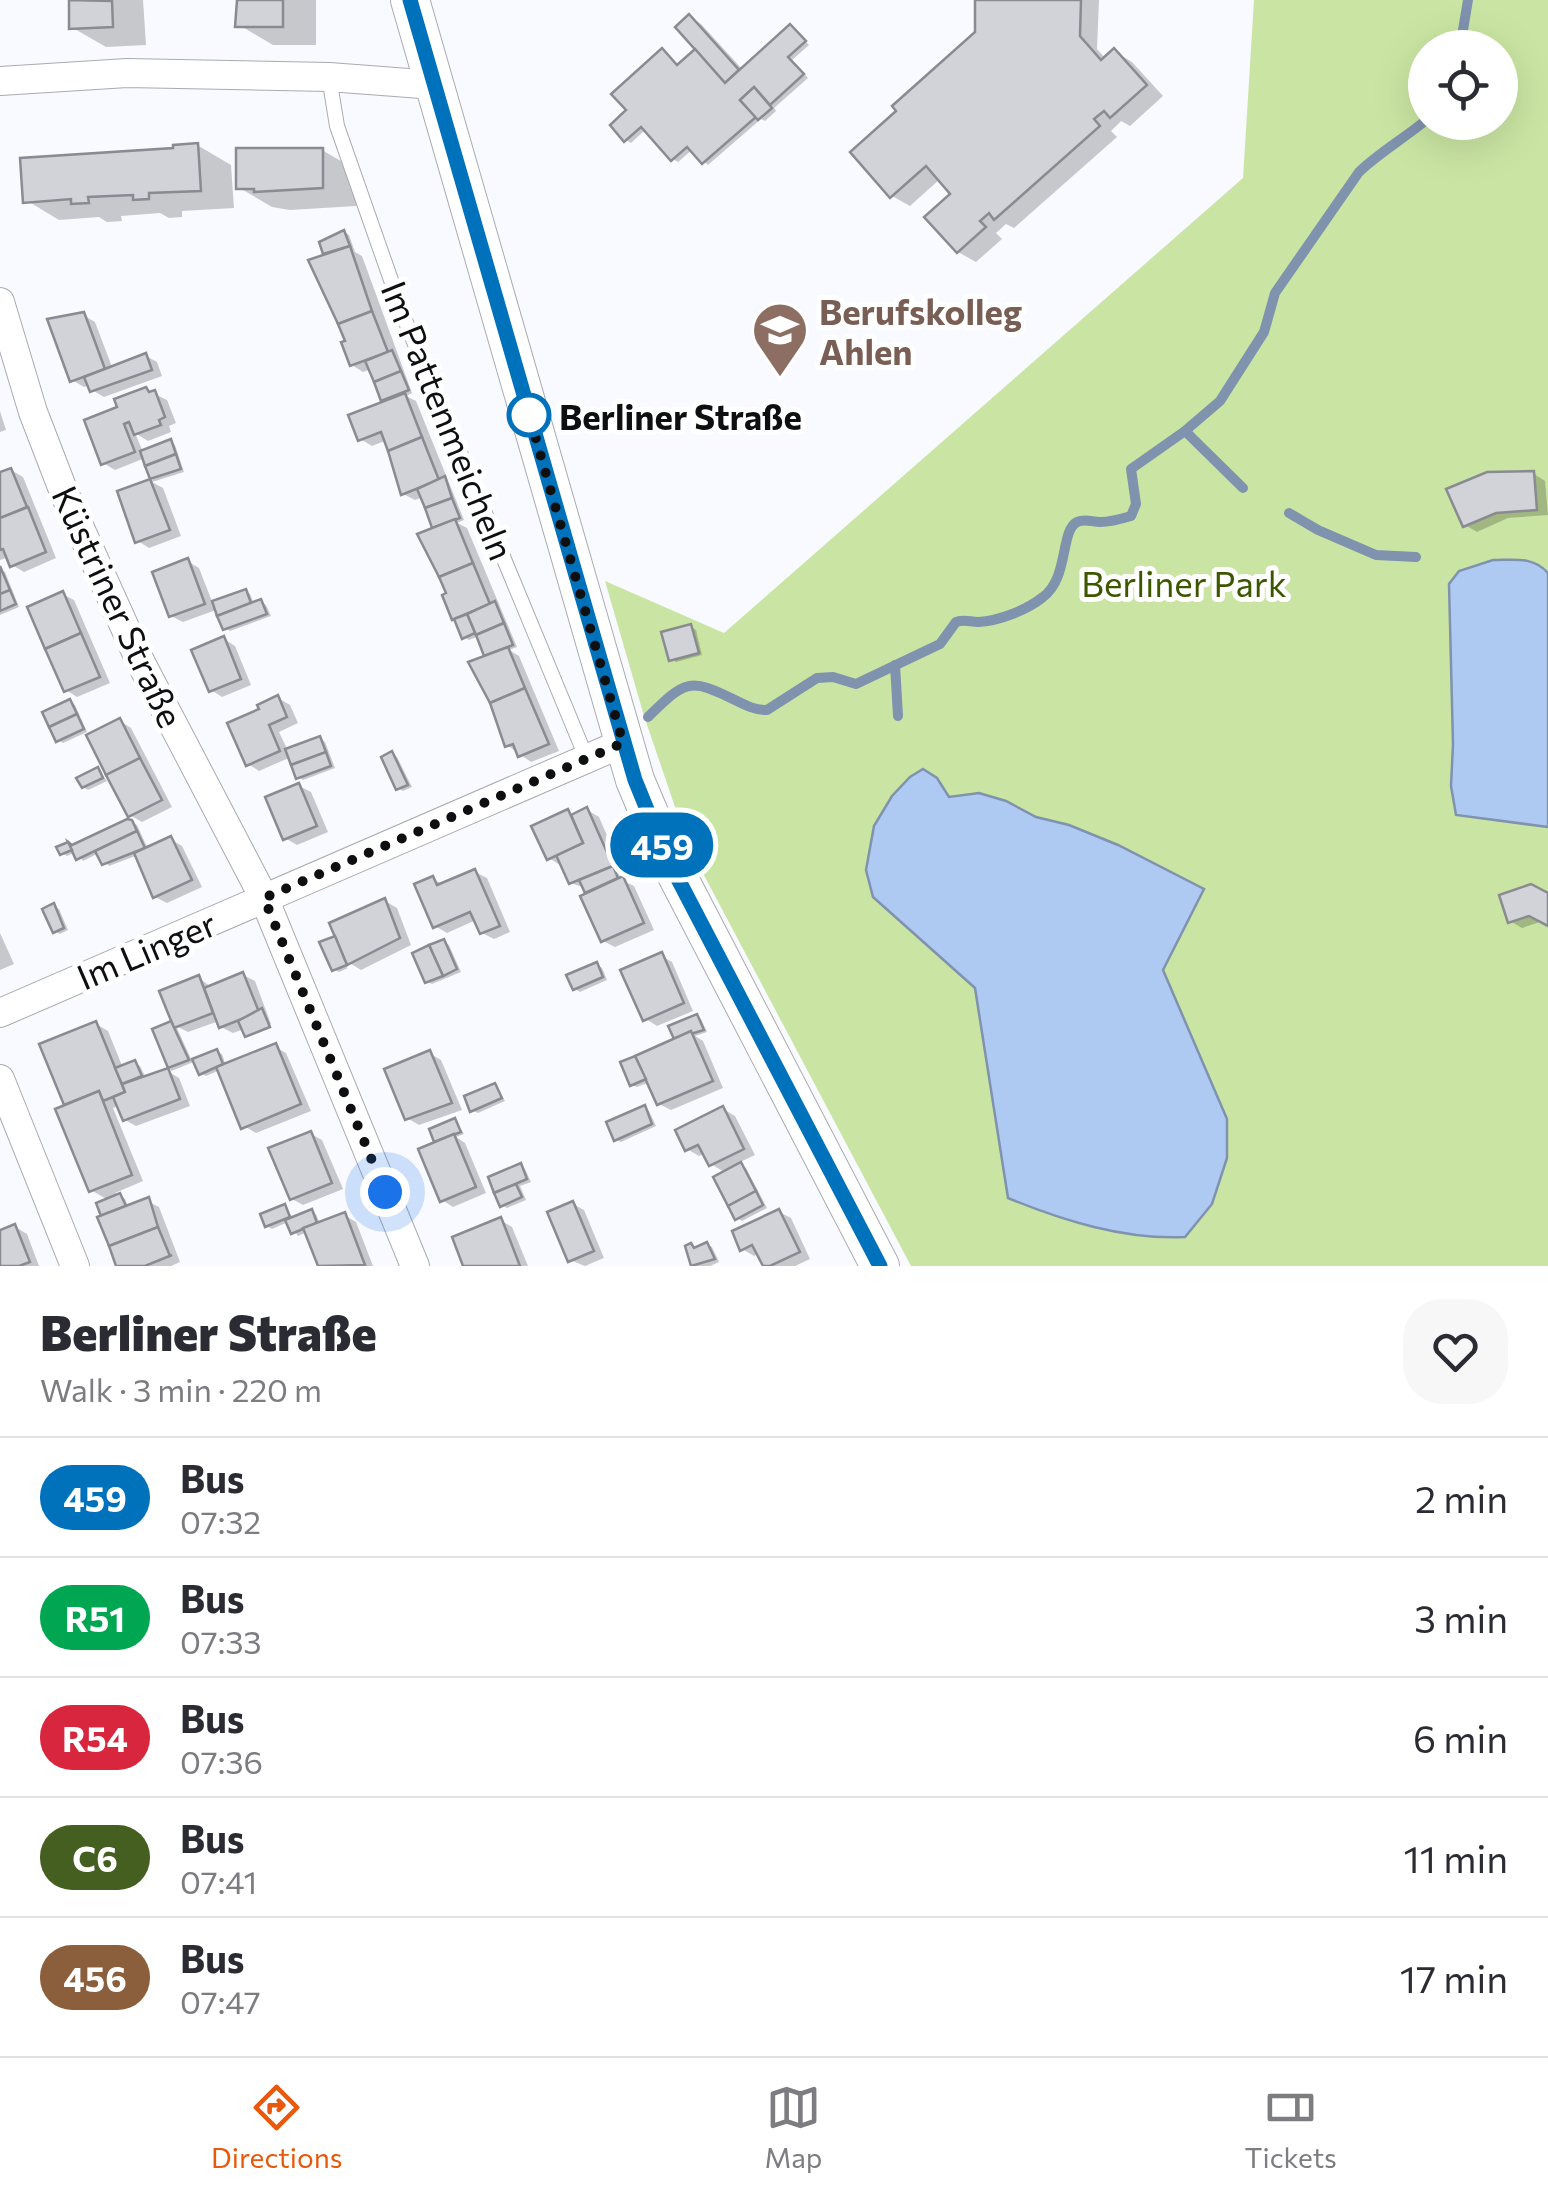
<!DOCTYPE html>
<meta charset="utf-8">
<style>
:root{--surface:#fff;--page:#f7f7f7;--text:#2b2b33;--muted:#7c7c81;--line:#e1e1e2;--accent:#ea580c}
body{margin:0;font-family:Commissioner,sans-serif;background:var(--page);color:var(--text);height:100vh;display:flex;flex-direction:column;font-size:38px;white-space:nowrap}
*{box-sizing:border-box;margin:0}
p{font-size:32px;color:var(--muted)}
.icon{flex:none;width:55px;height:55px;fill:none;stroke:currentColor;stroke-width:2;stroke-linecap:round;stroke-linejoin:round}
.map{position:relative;height:1266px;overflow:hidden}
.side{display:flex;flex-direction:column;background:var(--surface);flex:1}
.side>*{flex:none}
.badge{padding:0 20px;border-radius:32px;font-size:35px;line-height:65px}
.controls{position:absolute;left:1408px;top:30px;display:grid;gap:20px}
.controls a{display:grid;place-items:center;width:110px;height:110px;border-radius:50%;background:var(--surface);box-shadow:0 10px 40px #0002;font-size:50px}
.you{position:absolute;width:50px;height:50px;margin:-25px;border:8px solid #fff;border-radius:50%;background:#1a73e8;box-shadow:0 0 0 15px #1a73e833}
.map>.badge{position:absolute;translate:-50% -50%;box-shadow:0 0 0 5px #fff}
.round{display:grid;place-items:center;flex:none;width:105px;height:105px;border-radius:40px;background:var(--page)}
.headline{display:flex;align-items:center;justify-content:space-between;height:170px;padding:0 40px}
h1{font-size:48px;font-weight:800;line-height:75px}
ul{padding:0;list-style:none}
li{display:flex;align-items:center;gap:30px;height:120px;padding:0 40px;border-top:2px solid var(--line)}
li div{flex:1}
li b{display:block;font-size:38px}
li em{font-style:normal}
li .badge{min-width:110px;font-weight:700;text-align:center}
.tab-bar{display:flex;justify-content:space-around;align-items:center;height:140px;border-top:2px solid var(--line);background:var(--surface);font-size:28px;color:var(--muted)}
.tab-bar a{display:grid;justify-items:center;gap:5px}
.tab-bar .current{color:var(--accent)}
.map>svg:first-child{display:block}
</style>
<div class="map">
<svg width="1548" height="1266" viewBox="0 0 1548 1266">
<rect width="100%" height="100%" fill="#f8faff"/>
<path fill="#cae5a3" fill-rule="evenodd" d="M1254 0H1548V573L1541 565 1459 571 1449 584 1453 744 1451 786 1456 815 1548 827V1266H911L688 845 644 716 605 581 724 633 1243 178ZM1425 48H1500V122H1425ZM937 778 949 797 979 793 1006 801 1036 817 1069 825 1118 845 1161 866 1163 970 1192 1041 1008 1198 975 988 873 897Z"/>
<g fill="#afcaf2" stroke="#7f92ae" stroke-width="2.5">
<path d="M1493 560C1514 560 1533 556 1548 573V827L1456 815 1451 786 1453 744 1449 584 1459 571Z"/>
<path d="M923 769 937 778 949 797 979 793 1006 801 1036 817 1069 825 1118 845 1204 889 1163 970 1227 1119V1158L1212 1204 1185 1237C1125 1240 1064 1221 1008 1198L975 988 873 897 866 870 874 826 892 796 910 777Z"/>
</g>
<g fill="#0003">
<polygon points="71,0 143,0 146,45 106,47 73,28"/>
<polygon points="239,0 316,0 316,45 273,45 239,25"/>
<polygon points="978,0 1099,0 1097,49 1106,59 1114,51 1132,62 1163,96 1130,126 1121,121 1111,131 1117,137 1014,228 1006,224 996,233 1002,239 976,262 958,252 954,194 940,179 910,206 892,196 977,33"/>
<polygon points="690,17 701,24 743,70 795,30 809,45 792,60 808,78 774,108 776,111 765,121 761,119 708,165 692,150 678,162 673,159 646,129 631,143 626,140 679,67 695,52"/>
<polygon points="197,145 231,165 234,208 182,211 182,217 169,218 160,213 121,216 122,221 107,222 99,217 59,220 26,200"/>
<polygon points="322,150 356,170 356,206 290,210 272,207 238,187"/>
<polygon points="344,232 349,235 355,252 362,256 412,393 406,396 416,401 464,520 457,523 467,528 517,647 509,650 519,656 559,751 531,762 507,745 488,657 479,636 469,640 464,637 449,595 437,529 423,497 415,500 403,494 387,440 372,446 360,439 387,402 383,399 371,369 363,372 352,365 329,256 322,243"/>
<polygon points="83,315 95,322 112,367 146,356 157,362 162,376 104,397 92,390 90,385 84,387 72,380"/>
<polygon points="146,390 167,400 176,423 169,426 171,432 148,441 135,433 143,452 170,442 175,445 184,472 152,482 163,488 181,536 149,548 138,541 120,493 153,480 145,458 115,470 103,463 120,409"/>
<polygon points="0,411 6,430 0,432"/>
<polygon points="11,470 23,477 56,558 24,572 12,565 9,557 0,560 0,475"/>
<polygon points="1534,474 1545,481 1548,515 1508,518 1477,532 1465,525"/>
<polygon points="187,561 199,568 213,604 245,591 250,594 254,604 261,602 266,605 271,616 230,631 225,628 216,610 183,622 171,616"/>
<polygon points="0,569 5,572 19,607 0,615"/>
<polygon points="62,594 74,600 110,683 77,697 66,690"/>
<polygon points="691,627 696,630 702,655 676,662 671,659"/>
<polygon points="224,639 235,646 251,685 222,697 211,690"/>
<polygon points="278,698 290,705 298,723 279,732 288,751 320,739 325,742 335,768 303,780 298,777 291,757 259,771 248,764"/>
<polygon points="70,702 75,705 87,732 63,743 58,740"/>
<polygon points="120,721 131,728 172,807 142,822 130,815"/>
<polygon points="392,754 397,757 412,787 403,791 398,788"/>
<polygon points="98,770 107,781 88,790 83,787"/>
<polygon points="299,786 311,792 328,832 297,845 285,838"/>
<polygon points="587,810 599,817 623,872 619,874 621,880 634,886 654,930 615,947 603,941 585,888 571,883 560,865 549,858 568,812 574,816"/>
<polygon points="131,822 137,825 148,849 170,839 182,846 202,887 167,903 155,897 138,855 109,866 99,853 83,861 76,852 67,856 62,853"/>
<polygon points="475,872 487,878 510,932 494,939 482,933 476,920 447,933 435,926 433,879 444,885"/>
<polygon points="1548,896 1548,924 1543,921 1522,928 1510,921"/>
<polygon points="385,901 397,908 411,945 361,970 338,956 335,961 348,968 339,972 334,969 323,944 334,938 340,941 332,924"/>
<polygon points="54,906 59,909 68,930 60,934 55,931"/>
<polygon points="0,933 14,964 0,970"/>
<polygon points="444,942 449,945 461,972 432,984 427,982"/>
<polygon points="660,955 672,962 693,1011 657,1026 646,1019"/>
<polygon points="597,965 602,968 607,980 580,992 575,989"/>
<polygon points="243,975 255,981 271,1024 247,1034 244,1029 233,1033 221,1027 219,1021 188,1032 176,1026 192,1061 217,1052 222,1054 226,1066 274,1046 286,1053 311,1111 256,1133 244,1126 220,1070 206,1076 201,1073 196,1061 169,1072 179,1078 190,1106 136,1126 125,1120 119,1105 113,1108 143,1181 115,1193 125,1199 129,1208 147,1201 159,1207 180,1262 171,1266 119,1266 108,1200 91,1190 67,1107 43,1045 96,1024 108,1031 123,1068 135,1063 140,1066 146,1078 171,1071 155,1030 175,1023 199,978 211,987"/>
<polygon points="696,1016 701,1019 707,1032 695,1036 703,1041 723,1088 671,1110 659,1104 650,1082 637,1087 632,1085"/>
<polygon points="429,1053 441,1060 462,1110 419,1125 407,1118"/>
<polygon points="495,1086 505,1101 478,1113 472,1110"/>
<polygon points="644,1108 649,1111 656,1126 621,1142 616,1139"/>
<polygon points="723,1109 735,1116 755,1155 738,1163 746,1168 767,1208 742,1221 737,1218 726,1173 711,1164 705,1153 699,1156 687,1149"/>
<polygon points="455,1121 464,1134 456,1137 465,1143 486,1193 453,1207 442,1200 438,1143 432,1131"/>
<polygon points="311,1134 322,1140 343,1189 303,1205 292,1199"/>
<polygon points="520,1166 525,1169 531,1182 520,1186 526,1200 507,1208 502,1205 491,1179"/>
<polygon points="573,1204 584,1210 604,1258 585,1266 570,1260"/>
<polygon points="285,1207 294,1219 311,1212 316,1214 320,1224 344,1215 356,1222 373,1266 321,1266 307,1232 298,1236 288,1222 272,1229 267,1226"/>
<polygon points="779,1212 791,1218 810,1259 795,1266 765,1266 759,1253 754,1256 742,1249"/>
<polygon points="500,1220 512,1227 528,1266 466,1266"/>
<polygon points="15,1227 27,1234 39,1266 0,1266 0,1233"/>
<polygon points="707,1244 712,1247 719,1262 710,1266 695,1266 688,1247 697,1249"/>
</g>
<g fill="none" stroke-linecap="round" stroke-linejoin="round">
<g stroke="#7f92ae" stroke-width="10">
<polyline points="1460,48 1468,0"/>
<polyline points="1185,431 1243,488"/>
<polyline points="1289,513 1318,530 1376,555 1416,557"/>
<polyline points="895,665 898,716"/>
<path d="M648 717C686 680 689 677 737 701 747 706 755 710 767 710L817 678 833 677 856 684 940 644 956 622C965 619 970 622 978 622 999 621 1027 610 1043 597 1069 578 1060 531 1077 522 1085 518 1092 522 1100 522 1111 522 1121 519 1131 516L1136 504 1131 469 1185 431 1220 401 1264 332 1275 293 1359 172C1379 153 1403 139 1425 121"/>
</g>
</g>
<g fill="#d1d3d9" stroke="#898b91" stroke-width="2.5">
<polygon points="69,0 112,1 113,27 69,29"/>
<polygon points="237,0 283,0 283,27 235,27"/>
<polygon points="975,0 1081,0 1080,36 1101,60 1114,48 1147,85 1110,118 1104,111 1094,119 1100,126 994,220 989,213 980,221 986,227 957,253 924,217 950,194 926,166 890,198 850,152 896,111 892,106 975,32"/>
<polygon points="689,14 739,70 725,83 675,27"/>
<polygon points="790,24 806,41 788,57 804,74 770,105 754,87 740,100 756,117 702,164 687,147 671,161 641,127 624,142 610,125 626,110 611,94 662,48 677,65 695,49 725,83"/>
<polygon points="754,87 772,108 758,120 740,100"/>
<polygon points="198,143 201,191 149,193 149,199 133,200 133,195 88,197 89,203 71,204 71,199 23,203 20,158 173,148 173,145"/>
<polygon points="236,148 323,148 323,188 254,192 254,189 236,189"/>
<polygon points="344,230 350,246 323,254 319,242"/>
<polygon points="350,246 372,311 338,324 308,260"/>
<polygon points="372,311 388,352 350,366 341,342 345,341 338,324"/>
<polygon points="84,312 105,369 70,382 47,319"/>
<polygon points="392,350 401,371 374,382 365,361"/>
<polygon points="146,353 152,370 90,392 84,377"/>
<polygon points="401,371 409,390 381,401 374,382"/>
<polygon points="146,387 149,392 155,390 165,417 159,420 161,425 134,435 129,422 124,424 135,452 101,465 84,420 117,407 114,399"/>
<polygon points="405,393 422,437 388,451 381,432 358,441 348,415"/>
<polygon points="422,437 439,480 401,495 388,451"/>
<polygon points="171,439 176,454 145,466 140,451"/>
<polygon points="176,454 181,469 150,479 145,466"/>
<polygon points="11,468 27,507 0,518 0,472"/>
<polygon points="1534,471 1537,510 1496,513 1463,527 1446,489 1487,472"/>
<polygon points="445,476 452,498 425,508 417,489"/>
<polygon points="150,479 170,530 135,543 117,491"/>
<polygon points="452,498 460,518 432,528 425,508"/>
<polygon points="28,507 46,552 10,567 3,549 0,550 0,518"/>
<polygon points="455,519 473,563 439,577 417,534"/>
<polygon points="188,558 205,604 169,617 152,572"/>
<polygon points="473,563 490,604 452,620 442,595 446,593 439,577"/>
<polygon points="0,566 10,590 0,594"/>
<polygon points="246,589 251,603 217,616 212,601"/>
<polygon points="10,590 16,604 0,611 0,594"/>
<polygon points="63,591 81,633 45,649 27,607"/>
<polygon points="261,599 267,614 223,630 217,616"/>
<polygon points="495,601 504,623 476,635 467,614"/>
<polygon points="467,614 475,633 462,639 454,619"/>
<polygon points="504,623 513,645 484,656 476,635"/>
<polygon points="691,624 699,653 669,661 661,632"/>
<polygon points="81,633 100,677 64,692 45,649"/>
<polygon points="224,636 241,679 209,692 191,650"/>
<polygon points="508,647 525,688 490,703 468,662"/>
<polygon points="525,688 549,744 518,757 513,744 505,747 490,703"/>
<polygon points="278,695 287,717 269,725 280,751 246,766 227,723 259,709 257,705"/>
<polygon points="70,699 77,714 49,727 42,712"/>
<polygon points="77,714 84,729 56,742 49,727"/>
<polygon points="120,718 140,758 106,775 86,735"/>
<polygon points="320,736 326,752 291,765 285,749"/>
<polygon points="392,751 408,785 396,790 381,757"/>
<polygon points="326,752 331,766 296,779 291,765"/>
<polygon points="140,758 162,800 128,817 106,775"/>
<polygon points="98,767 103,778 82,788 76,778"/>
<polygon points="299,783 317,826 283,840 265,797"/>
<polygon points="587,807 613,866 569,884 556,855 583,843 571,815"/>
<polygon points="568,809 583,843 547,860 531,826"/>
<polygon points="127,819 132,820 137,831 76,860 68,842 72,845"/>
<polygon points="137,831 145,848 102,865 95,851"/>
<polygon points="171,836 192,880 153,898 134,853"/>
<polygon points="68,842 72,850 60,855 56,847"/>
<polygon points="613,866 618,878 585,893 579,880"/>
<polygon points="475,869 500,926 480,934 470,912 433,928 414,884 433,876 437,885"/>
<polygon points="623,876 644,923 601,942 580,896"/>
<polygon points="1531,884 1548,893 1548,926 1529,916 1508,923 1499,895"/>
<polygon points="385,898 400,938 347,965 329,923"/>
<polygon points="54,903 64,928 53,933 42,909"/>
<polygon points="335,936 347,965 332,971 319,942"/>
<polygon points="444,939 457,969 443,976 429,945"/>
<polygon points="429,945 443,976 425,983 412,953"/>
<polygon points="662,952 684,1003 643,1021 620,970"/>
<polygon points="597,962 603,977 573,990 566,975"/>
<polygon points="243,972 259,1012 219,1028 204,988"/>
<polygon points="199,975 213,1013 174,1028 159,991"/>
<polygon points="262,1008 270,1027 245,1037 238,1021"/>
<polygon points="697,1014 704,1030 674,1039 668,1026"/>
<polygon points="96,1021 125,1092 103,1101 99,1091 64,1105 39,1044"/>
<polygon points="171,1021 189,1060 168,1068 152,1029"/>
<polygon points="691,1031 713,1081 657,1105 635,1056"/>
<polygon points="276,1043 301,1104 241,1129 216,1067"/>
<polygon points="217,1049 223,1064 199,1075 192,1059"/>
<polygon points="430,1050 452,1103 405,1120 384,1069"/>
<polygon points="635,1056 646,1079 630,1086 620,1062"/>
<polygon points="135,1060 142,1076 122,1084 115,1068"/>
<polygon points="168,1068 180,1099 123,1121 113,1097 125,1092 122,1084"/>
<polygon points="495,1083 502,1098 470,1112 464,1096"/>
<polygon points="99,1091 132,1175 89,1192 55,1109"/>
<polygon points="645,1105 652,1124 614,1141 606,1122"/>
<polygon points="723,1106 744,1149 709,1166 698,1145 685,1151 675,1130"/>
<polygon points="455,1118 461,1132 434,1142 429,1129"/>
<polygon points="311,1131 332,1183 290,1200 268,1148"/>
<polygon points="454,1134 476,1187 440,1202 418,1149"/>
<polygon points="741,1162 756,1191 728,1206 713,1177"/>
<polygon points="521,1163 527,1179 494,1193 488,1177"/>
<polygon points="516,1184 522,1197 500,1207 494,1193"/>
<polygon points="756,1191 763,1205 735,1220 728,1206"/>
<polygon points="120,1193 126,1206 101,1216 96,1203"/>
<polygon points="149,1197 158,1227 109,1246 97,1217"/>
<polygon points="573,1201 594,1251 568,1262 547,1212"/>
<polygon points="285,1204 290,1217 265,1227 260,1214"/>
<polygon points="312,1209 317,1223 291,1234 285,1220"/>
<polygon points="779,1209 800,1252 770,1266 763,1266 752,1245 740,1251 732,1231"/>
<polygon points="345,1212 365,1265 318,1266 303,1228"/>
<polygon points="501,1217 520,1266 463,1266 452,1237"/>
<polygon points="15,1224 30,1262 19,1266 0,1266 0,1230"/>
<polygon points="158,1227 170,1256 172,1255 145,1266 116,1266 109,1246"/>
<polygon points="707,1242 715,1259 691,1266 685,1246 691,1243 694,1248"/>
</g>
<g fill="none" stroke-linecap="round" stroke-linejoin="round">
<g stroke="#a9abb1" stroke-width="16">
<polyline id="lane" points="329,77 337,126 405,320 586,757"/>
</g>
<g stroke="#a9abb1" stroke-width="30">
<g id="street">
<polyline points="0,81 127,73 329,77 435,85"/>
<polyline points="0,302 33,412 65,495 141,663 264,898 415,1266"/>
<polyline points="0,1013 623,743"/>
<polyline points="0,1079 75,1266"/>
</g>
</g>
<g stroke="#a9abb1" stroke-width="40">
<polyline id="secondary" points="410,0 635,780 667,856 880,1266"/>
</g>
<use href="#lane" stroke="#fff" stroke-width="14"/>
<use href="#street" stroke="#fff" stroke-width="28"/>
<use href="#secondary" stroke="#fff" stroke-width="38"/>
</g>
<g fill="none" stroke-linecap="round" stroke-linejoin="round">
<g stroke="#fff" stroke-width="22">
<polyline id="line" points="410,0 635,780 666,856 880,1266"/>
</g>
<use href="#line" stroke="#0072bc" stroke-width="15"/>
<polyline stroke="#0e0f11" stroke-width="10" stroke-dasharray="0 18" points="385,1192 264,898 623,743 529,415"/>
</g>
<defs>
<g id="school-pin" transform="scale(2.875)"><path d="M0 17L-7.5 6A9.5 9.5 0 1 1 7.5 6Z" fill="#8d6e63" stroke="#fff"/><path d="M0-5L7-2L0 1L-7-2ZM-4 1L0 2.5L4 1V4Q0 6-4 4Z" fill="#fff"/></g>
</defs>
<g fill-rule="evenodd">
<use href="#school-pin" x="780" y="330"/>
</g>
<circle fill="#fff" stroke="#0072bc" stroke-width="5" cx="529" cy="415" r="20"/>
<g text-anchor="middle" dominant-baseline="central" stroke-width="10" stroke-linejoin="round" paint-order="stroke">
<g font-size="35" font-weight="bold" fill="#785e54" stroke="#fff" text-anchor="start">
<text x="819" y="310">Berufskolleg<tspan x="819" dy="40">Ahlen</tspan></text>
</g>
<g font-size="35" font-weight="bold" fill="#0e0f11" stroke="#fff" text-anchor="start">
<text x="559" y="415">Berliner Straße</text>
</g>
<g font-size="35" fill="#0e0f11" stroke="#fff">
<text transform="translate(449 420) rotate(68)">Im Pattenmeicheln</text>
<text transform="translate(119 606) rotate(65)">Küstriner Straße</text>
<text transform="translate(146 949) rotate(-23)">Im Linger</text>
</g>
<g font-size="35" fill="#3d5700" stroke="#fff">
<text x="1184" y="582">Berliner Park</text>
</g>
</g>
</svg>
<div class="controls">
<a><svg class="icon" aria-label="locate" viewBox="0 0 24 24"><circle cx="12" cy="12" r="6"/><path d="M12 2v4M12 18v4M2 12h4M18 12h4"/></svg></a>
</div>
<div class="you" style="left:385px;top:1192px"></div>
<b class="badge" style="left:662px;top:845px;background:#0072bc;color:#fff">459</b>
</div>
<section class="side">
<div class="headline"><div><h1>Berliner Straße</h1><p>Walk · 3 min · 220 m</p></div><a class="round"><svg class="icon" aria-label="heart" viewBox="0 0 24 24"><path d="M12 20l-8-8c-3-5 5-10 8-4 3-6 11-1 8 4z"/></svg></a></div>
<ul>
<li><span class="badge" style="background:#0072bc;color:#fff">459</span><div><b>Bus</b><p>07:32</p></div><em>2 min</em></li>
<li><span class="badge" style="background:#00a651;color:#fff">R51</span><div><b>Bus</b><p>07:33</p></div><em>3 min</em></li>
<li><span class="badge" style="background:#d7263d;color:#fff">R54</span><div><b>Bus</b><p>07:36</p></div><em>6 min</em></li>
<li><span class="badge" style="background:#455f21;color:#fff">C6</span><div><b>Bus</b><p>07:41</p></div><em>11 min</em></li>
<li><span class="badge" style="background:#8b5e3c;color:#fff">456</span><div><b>Bus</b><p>07:47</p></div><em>17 min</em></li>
</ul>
</section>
<nav class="tab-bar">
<a class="current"><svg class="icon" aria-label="directions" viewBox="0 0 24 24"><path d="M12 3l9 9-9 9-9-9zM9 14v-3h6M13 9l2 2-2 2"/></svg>Directions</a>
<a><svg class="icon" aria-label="map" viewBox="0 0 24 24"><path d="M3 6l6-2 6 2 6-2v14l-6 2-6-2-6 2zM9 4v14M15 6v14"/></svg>Map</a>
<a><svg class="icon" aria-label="tickets" viewBox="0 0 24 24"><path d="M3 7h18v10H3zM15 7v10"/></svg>Tickets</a>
</nav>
